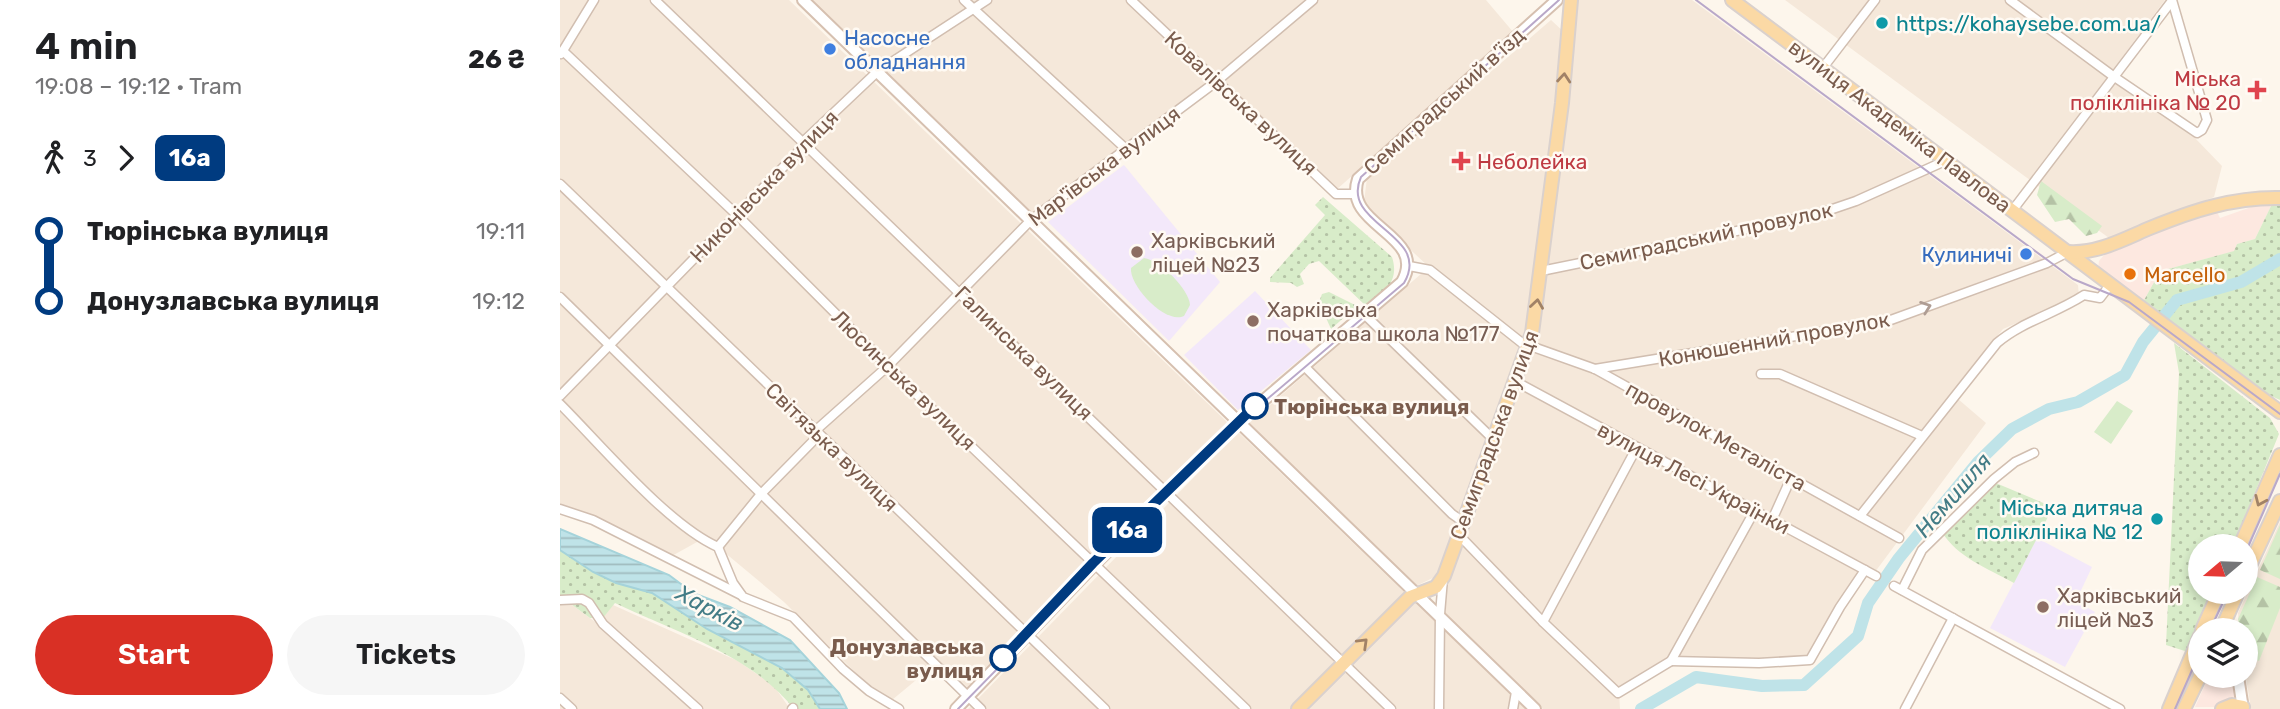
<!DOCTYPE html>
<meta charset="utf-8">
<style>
:root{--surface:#fff;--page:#f6f6f6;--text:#202124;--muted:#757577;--accent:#d93025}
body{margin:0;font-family:Rubik,sans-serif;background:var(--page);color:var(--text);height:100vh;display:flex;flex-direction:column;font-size:26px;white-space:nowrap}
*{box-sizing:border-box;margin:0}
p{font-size:23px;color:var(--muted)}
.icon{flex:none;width:38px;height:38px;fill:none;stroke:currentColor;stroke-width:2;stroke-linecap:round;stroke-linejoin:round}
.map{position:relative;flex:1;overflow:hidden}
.panel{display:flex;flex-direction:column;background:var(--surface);width:560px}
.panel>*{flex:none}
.badge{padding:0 14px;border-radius:10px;font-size:24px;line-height:46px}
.needle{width:46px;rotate:251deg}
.fabs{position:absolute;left:1628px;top:534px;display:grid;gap:14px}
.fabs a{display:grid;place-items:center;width:70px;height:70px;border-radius:50%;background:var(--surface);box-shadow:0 4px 10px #0003;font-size:35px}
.map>.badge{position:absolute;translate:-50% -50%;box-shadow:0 0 0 4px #fff}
.legs{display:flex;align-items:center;gap:10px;height:77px;padding:0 35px;font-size:23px}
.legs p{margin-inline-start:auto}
.summary{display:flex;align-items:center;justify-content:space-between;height:119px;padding:0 35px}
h1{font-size:38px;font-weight:600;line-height:52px}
.cta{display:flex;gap:14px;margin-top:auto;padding:14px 35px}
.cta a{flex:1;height:80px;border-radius:42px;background:var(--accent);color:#fff;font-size:28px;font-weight:600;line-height:80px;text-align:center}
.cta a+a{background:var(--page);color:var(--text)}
ul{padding:0 35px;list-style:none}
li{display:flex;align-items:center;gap:24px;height:70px;font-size:26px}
li i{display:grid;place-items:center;width:10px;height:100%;margin:0 9px;background:currentColor}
li i::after{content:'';width:18px;height:18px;margin:-9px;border:5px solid;border-radius:50%;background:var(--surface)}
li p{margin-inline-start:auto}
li:first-child i{background:linear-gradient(#0000 50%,currentColor 0)}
li:last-child i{background:linear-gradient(currentColor 50%,#0000 0)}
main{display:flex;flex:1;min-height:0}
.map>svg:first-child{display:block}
</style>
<main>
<section class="panel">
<div class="summary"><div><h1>4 min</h1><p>19:08 – 19:12 · Tram</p></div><b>26 ₴</b></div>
<div class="legs"><svg class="icon" aria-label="walk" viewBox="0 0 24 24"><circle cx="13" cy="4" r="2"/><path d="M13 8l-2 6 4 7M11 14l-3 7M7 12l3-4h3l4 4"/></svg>3<svg class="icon" aria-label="forward" viewBox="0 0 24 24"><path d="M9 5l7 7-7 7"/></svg><b class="badge" style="background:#003b80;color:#fff">16a</b></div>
<ul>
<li><i style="color:#003b80"></i><b>Тюрінська вулиця</b><p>19:11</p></li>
<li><i style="color:#003b80"></i><b>Донузлавська вулиця</b><p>19:12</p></li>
</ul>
<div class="cta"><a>Start</a><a>Tickets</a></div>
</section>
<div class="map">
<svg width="1720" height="709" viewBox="0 0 1720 709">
<defs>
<pattern id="grass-dots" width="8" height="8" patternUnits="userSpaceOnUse" patternTransform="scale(1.75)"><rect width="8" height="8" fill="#d8ecc9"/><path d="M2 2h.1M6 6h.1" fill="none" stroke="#b4c2a5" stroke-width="1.8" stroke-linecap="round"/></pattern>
<pattern id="forest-firs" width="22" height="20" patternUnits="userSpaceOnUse" patternTransform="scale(1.75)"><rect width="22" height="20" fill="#d8ecc9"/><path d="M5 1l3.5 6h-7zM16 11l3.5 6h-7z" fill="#b4c2a5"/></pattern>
<pattern id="water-rules" width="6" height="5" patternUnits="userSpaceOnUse" patternTransform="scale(1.75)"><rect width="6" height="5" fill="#bfe3e8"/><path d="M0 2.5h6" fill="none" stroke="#a0bbbe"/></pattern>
</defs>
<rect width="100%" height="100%" fill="#fdf6ec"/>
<g fill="#f5e8da">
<polygon points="0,0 229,0 668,423 408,688 379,661 332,700 308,685 224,602 146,537 110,557 33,516 0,506"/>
<polygon points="247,0 926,0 954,33 776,190 659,76 472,216"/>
<polygon points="1014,0 1132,0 1518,285 1519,296 1443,329 1391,393 1426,423 1315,572 1306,568 1248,658 1200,661 1108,659 1059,690 1060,709 983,709 885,613 888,580 973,336"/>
<polygon points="1225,0 1605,0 1548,76 1634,137 1662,166 1654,197 1549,238"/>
<polygon points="991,20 1005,33 984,227 965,336 881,574 856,586 688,424 869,267 812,214 804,202 807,178"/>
<polygon points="678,432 846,594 734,709 408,709"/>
<polygon points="1720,522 1720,709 1691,709 1685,672 1685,630 1679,630 1678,613"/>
<polygon points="0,596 38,624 53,605 178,661 214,686 230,709 0,709"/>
<polygon points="856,603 965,709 749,709 846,608"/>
</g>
<g fill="#fde8e0">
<polygon points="1712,204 1695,239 1677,244 1675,251 1608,269 1598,275 1583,302 1538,269 1539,261 1545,254 1614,226 1657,212 1660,218 1697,205"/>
<polygon points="1649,676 1672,676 1676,699 1659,707 1635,707"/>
</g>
<g fill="#f3e8fa">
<polygon points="564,165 660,282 609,341 488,222"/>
<polygon points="695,291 751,350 678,410 624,355"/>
<polygon points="1477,538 1532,567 1516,601 1535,612 1505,667 1430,628"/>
</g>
<g fill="url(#grass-dots)">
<path d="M763 197 832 257C840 282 824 292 807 307L759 261 749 264 740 274 744 284 737 287 731 283 710 282V278L765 215 755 205Z"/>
<polygon points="1712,204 1720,205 1720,400 1707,394 1583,302 1598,275 1608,269 1674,251 1677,244 1695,239"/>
<polygon points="769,292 797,306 771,329 759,302 762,294"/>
<polygon points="1614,343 1710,418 1719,434 1673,546 1640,546 1640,592 1653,592 1628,652 1606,645 1619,373"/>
<path d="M1431 481 1493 507 1454 583C1427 568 1398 558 1381 531Z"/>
<path d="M0 550 33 572 56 583 92 593 147 629 222 668 248 690 260 709H234C192 655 115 632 55 603L43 618H30L0 596Z"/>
</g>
<g fill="url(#forest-firs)">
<polygon points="1481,181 1542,226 1537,233 1526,236 1509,219 1495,222 1477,195"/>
<polygon points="1720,525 1720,579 1700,570"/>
<polygon points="1697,577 1720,587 1720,608 1699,661 1685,655 1685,630 1680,630 1678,619"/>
</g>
<g fill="#d8ecc9">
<path d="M584 258C600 260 629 289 630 305L624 316C606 325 569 286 571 268Z"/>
<polygon points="1557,401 1573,411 1551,444 1534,432"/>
</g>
<polygon fill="url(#water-rules)" stroke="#a5d3da" stroke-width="2" points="0,529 109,575 133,593 170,607 230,640 279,693 287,709 260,709 248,690 222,668 147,629 92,593 56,583 33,572 0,550"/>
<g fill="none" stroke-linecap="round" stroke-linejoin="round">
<polyline stroke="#bfe3e8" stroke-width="12" points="1081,709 1136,677 1202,686 1244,685 1298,636 1308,603 1339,558 1418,462 1452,429 1489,409 1518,402 1565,375 1583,342 1617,300 1681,282 1720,259"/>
<g stroke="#d1beb0" stroke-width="11">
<g id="street">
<polyline points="95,0 831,709"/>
<polyline points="404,0 566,149"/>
<polyline points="571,0 776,194 795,194"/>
<polyline points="1450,0 1553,76 1637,133 1642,130 1647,120 1612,0"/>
<polyline points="3,51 177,215 348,386 686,709"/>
<polyline points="1,54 34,0"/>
<polyline points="1262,69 1315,0"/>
<polyline points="0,184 545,709"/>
<polyline points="1452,211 1611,2"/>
<polyline points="849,266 870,270 962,343 1035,369 1339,538"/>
<polyline points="981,271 1255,215 1296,201 1385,161"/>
<polyline points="0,297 421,709"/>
<polyline points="805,315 932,438"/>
<polyline points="744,366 892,514 902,521"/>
<polyline points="1035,369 1328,321 1487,263 1508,252"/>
<polyline points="1201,374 1220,374 1362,436"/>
<polyline points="953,380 1316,576"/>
<polyline points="0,396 238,152 244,141 318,71 427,0"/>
<path d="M0 404C41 445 108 525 158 547L173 583 183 597 233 617 283 669 309 691 339 709"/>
<polyline points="255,431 328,366 471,220 657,81 753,0"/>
<polyline points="0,509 33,520 181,595"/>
<path d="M1300 516 1437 343C1463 321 1495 314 1524 295L1540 298 1550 285"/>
<polyline points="1212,520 1231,478"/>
<polyline points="898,534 983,622 1058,693 1111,661 1195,510"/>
<polyline points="158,547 201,494 259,435"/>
<polyline points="1334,586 1560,709"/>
<polyline points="1342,590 1362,550 1434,479 1455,462 1474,453"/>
<polyline points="0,600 22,599 29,603 43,624 138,709"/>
<polyline points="983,622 1077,447"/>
<polyline points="1111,661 1199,663 1250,660 1280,607 1305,570"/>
<polyline points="0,698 12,709"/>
<polyline points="232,709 233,708"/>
<polyline points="879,709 880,614 883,579"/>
<polyline points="953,709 956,692"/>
<polyline points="1345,709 1393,618"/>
</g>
</g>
<g stroke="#d6c0b0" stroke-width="14">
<g id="secondary">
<polyline points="243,0 975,709"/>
<polyline points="1678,676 1683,709"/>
<path d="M396 709 535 564 670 429 842 282C869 234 782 227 798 179L997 0"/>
</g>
</g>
<g stroke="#dad1cd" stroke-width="16">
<g id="primary">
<polyline points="1172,0 1720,412"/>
<path d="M1508 252C1537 254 1564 239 1590 228 1632 211 1673 197 1720 198"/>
<polyline points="1680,546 1720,455"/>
<polyline points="1685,576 1720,501"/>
<polyline points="1642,630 1659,592"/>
<polyline points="1661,630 1678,592"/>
<polyline points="738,709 850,597 876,587 884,576 972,333 1002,103 1011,0"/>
<polyline points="1609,709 1640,636"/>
<polyline points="1624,709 1640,676"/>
<polyline points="1662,709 1672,705 1683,707"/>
</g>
</g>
<use href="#street" stroke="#fff" stroke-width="8"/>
<use href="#secondary" stroke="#fff" stroke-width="10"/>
<use href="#primary" stroke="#fbd9a5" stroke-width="12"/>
<g stroke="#b9a8c9" stroke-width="2">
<polyline points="1136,0 1513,279 1569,302 1720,414"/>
<polyline points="1685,554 1720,474"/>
<polyline points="1650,630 1668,592"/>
<path d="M398 709 672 429 844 283C873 234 779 225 801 177L999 0"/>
<polyline points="1615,709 1640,652"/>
</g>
</g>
<defs><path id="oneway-chevron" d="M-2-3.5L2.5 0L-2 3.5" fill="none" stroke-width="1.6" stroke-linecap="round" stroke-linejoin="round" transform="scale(1.75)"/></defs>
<g stroke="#a18267">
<use href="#oneway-chevron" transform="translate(1004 78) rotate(-85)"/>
<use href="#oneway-chevron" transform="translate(977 304) rotate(-82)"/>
<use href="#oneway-chevron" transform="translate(1700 501) rotate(114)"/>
<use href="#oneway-chevron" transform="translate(803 643) rotate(-44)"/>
</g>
<use stroke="#af9d94" href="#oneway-chevron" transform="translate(1366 307) rotate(-20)"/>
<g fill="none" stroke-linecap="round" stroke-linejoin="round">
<g stroke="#fff" stroke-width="16">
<polyline id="line-1" points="443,658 533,563 695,406"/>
</g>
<use href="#line-1" stroke="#003b80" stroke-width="10"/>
</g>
<g fill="#0f9aa8" stroke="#fffaf3" stroke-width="2.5">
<circle cx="1322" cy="23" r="7"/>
<circle cx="1597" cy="519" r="7"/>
</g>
<g fill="#3f7fe0" stroke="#fffaf3" stroke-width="2.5">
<circle cx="270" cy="49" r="7"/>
<circle cx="1466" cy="254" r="7"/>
</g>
<g fill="#e0444e" stroke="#fffaf3" stroke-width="2.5">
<path d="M1693.5 79.5h7v7h7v7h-7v7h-7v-7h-7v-7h7z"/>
<path d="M897.5 150.5h7v7h7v7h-7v7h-7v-7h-7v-7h7z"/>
</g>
<g fill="#8d6e63" stroke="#fffaf3" stroke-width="2.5">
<circle cx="577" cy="252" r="7"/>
<circle cx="693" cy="321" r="7"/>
<circle cx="1483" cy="607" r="7"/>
</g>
<circle fill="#e8710a" stroke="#fffaf3" stroke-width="2.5" cx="1570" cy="274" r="7"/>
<g fill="#fff" stroke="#003b80" stroke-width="3.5">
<circle cx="695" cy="406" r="12"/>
<circle cx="443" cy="658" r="12"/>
</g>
<g text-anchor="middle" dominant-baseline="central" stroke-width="5" stroke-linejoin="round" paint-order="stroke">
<g font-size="21" fill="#0d838f" stroke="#fffaf3" text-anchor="start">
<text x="1336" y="23">https://kohaysebe.com.ua/</text>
<text x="1583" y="507" text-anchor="end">Міська дитяча<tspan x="1583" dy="24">поліклініка № 12</tspan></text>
</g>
<g font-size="21" fill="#366cbe" stroke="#fffaf3" text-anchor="start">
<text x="284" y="37">Насосне<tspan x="284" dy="24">обладнання</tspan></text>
<text x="1452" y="254" text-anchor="end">Кулиничі</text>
</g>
<g font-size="21" fill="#be3a42" stroke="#fffaf3" text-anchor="end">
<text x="1681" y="78">Міська<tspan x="1681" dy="24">поліклініка № 20</tspan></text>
<text x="917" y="161" text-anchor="start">Неболейка</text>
</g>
<g font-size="21" fill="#7a5c4d" stroke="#fffaf3">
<text transform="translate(884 101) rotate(-42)">Семиградський в’їзд</text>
<text transform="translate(681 103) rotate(43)">Ковалівська вулиця</text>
<text transform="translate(1340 126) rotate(37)">вулиця Академіка Павлова</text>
<text transform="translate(544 166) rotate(-37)">Мар'ївська вулиця</text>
<text transform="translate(204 186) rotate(-46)">Никонівська вулиця</text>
<text transform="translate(1146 236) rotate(-12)">Семиградський провулок</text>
<text transform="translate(1214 339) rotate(-10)">Конюшенний провулок</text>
<text transform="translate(464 353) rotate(44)">Галинська вулиця</text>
<text transform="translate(344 380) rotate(44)">Люсинська вулиця</text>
<text transform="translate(934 435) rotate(-70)">Семиградська вулиця</text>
<text transform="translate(1156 436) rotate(29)">провулок Металіста</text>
<text transform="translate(272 447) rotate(44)">Світязька вулиця</text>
<text transform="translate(1134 478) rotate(28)">вулиця Лесі Українки</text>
</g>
<g font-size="21" fill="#785e54" stroke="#fffaf3" text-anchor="start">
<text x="591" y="240">Харківський<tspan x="591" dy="24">ліцей №23</tspan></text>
<text x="707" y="309">Харківська<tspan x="707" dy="24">початкова школа №177</tspan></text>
<text x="1497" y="595">Харківський<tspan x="1497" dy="24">ліцей №3</tspan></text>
</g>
<g font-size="21" fill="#c56008" stroke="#fffaf3" text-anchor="start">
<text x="1584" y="274">Marcello</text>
</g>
<g font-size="21" font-weight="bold" fill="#7a5c4d" stroke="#fffaf3" text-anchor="start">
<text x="714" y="406">Тюрінська вулиця</text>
<text x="424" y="646" text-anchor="end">Донузлавська<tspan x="424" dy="24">вулиця</tspan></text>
</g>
<g font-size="23" font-style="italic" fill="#437c86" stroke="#fffaf3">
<text transform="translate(1393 495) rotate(-49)">Немишля</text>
<text transform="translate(150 608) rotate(28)">Харків</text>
</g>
</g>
</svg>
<div class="fabs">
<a><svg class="needle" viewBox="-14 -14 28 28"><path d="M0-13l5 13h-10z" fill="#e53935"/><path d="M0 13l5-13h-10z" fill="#757577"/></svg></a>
<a><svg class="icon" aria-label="layers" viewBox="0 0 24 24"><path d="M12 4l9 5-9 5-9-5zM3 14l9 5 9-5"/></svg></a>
</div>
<b class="badge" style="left:567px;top:530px;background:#003b80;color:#fff">16a</b>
</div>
</main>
